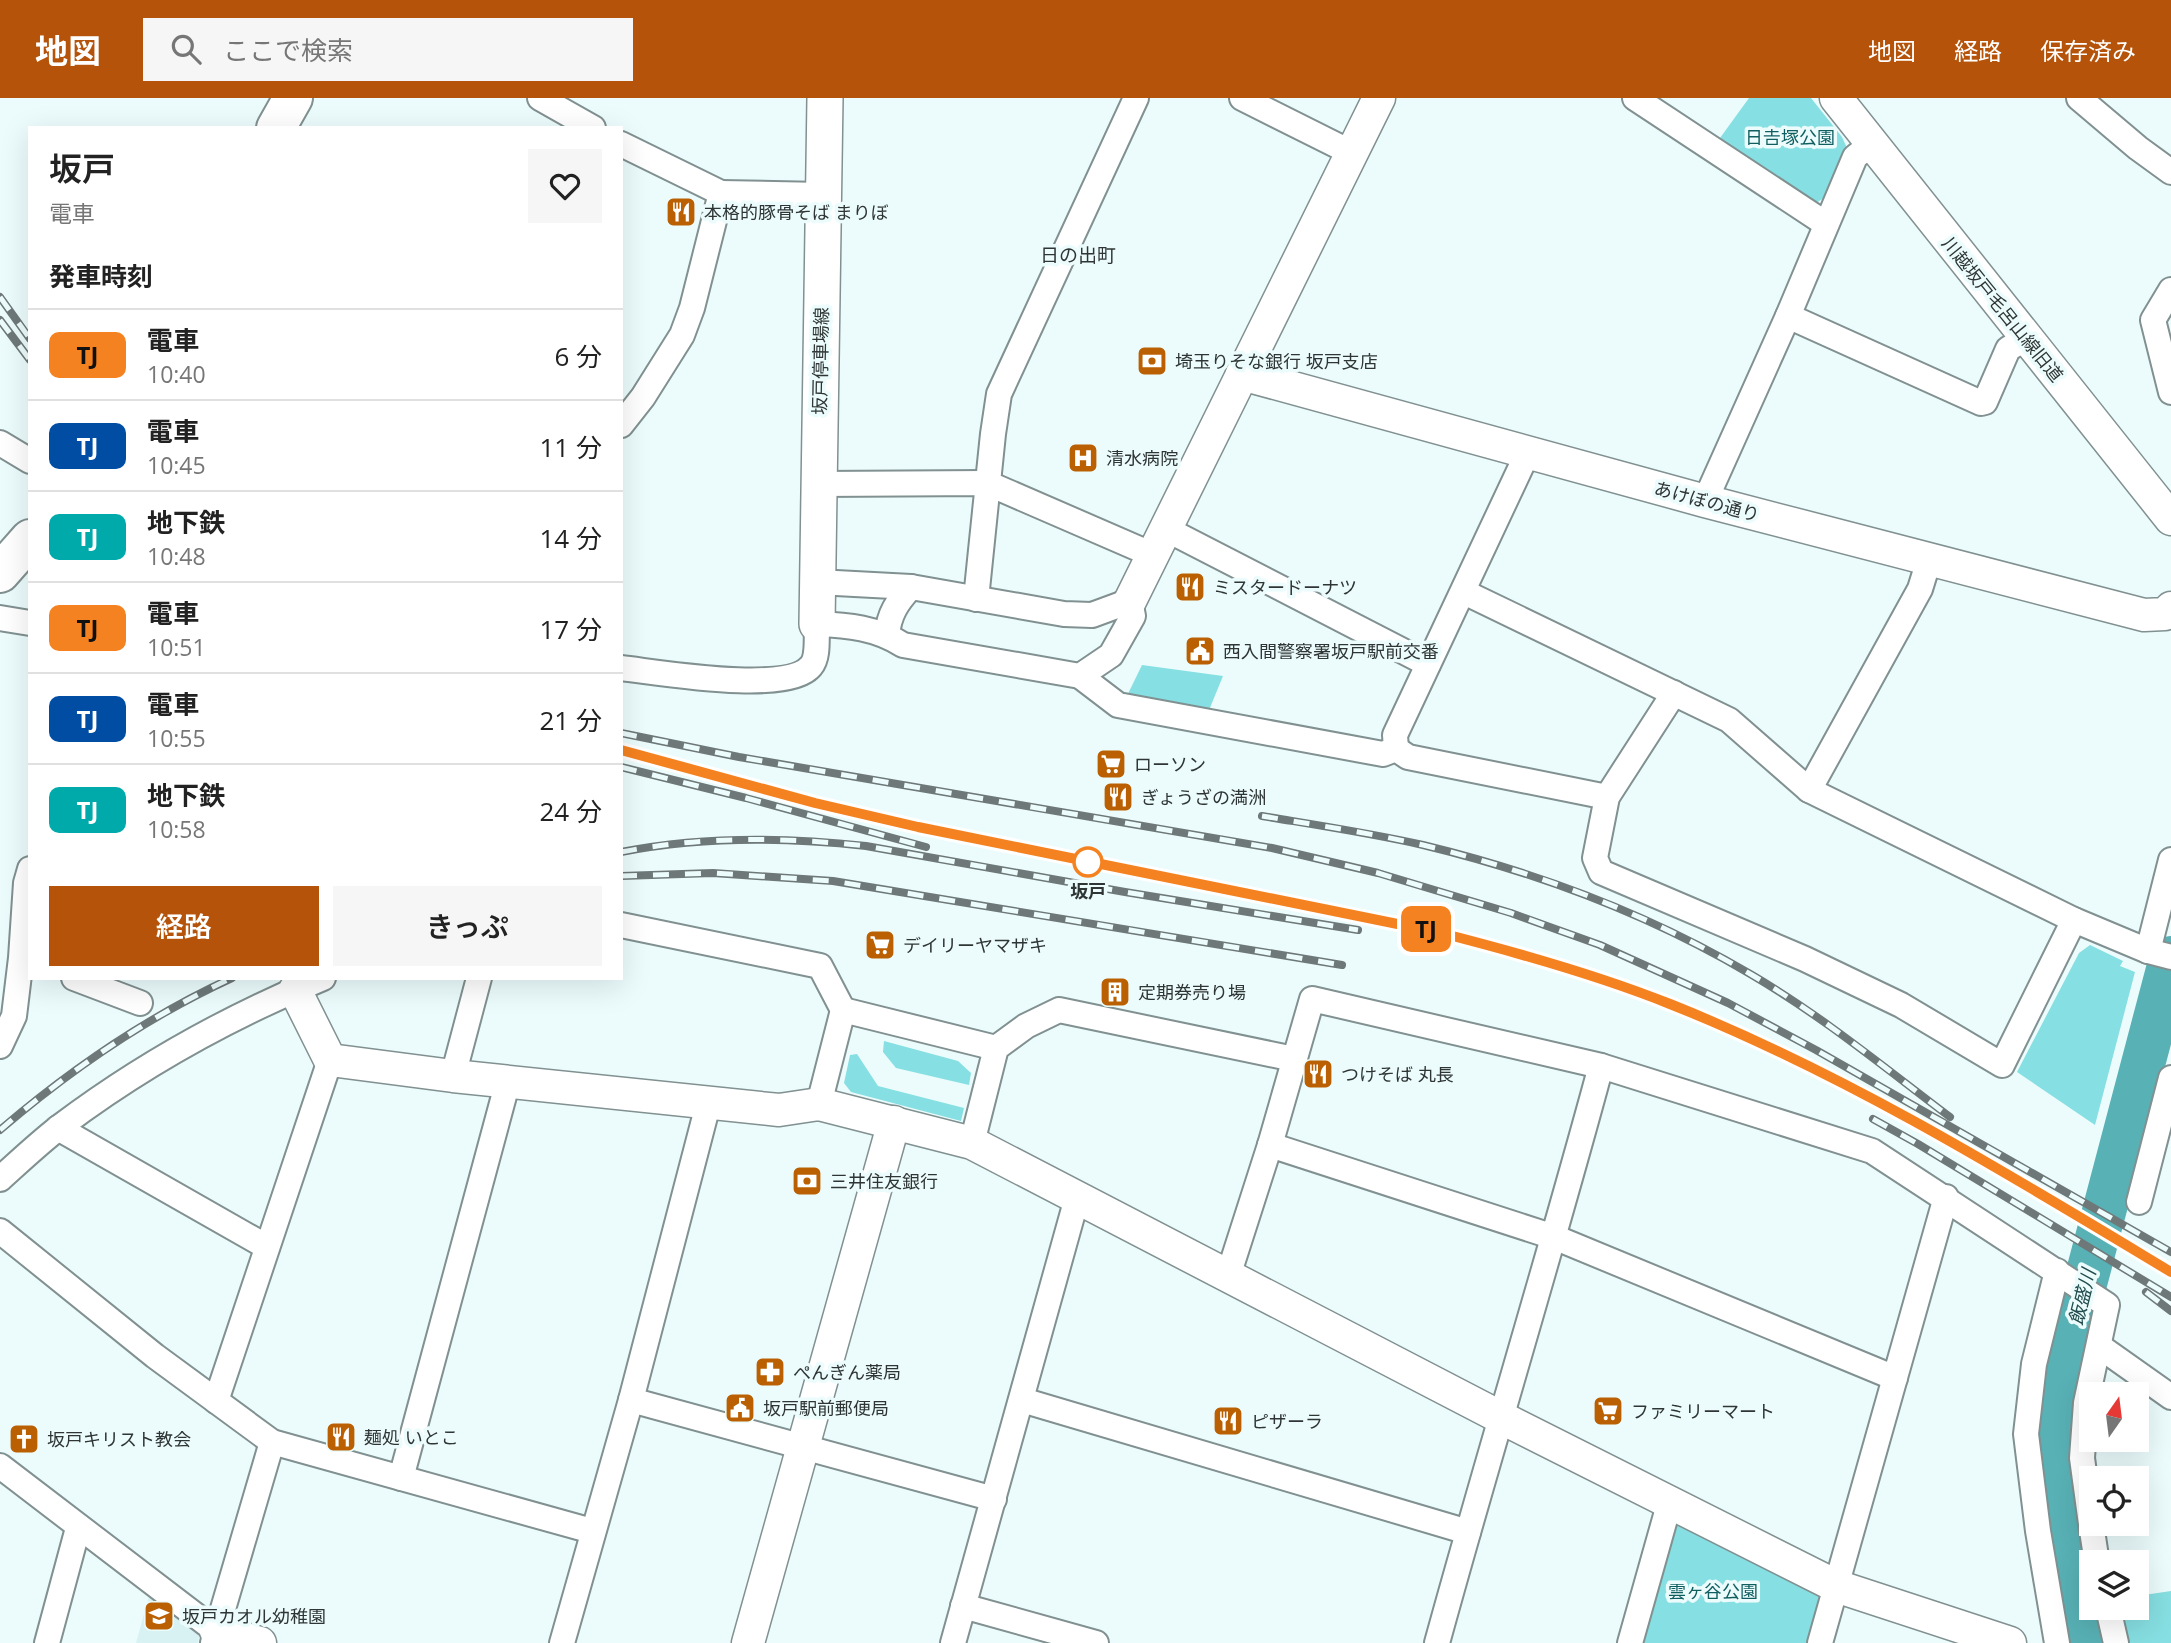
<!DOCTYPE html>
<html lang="ja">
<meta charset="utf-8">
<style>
:root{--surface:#fff;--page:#f6f6f6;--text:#222;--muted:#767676;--line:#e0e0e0;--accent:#b45309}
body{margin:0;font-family:"Open Sans","Noto Sans JP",sans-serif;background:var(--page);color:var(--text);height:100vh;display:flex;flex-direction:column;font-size:26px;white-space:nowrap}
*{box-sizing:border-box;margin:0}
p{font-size:23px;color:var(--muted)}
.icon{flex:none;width:38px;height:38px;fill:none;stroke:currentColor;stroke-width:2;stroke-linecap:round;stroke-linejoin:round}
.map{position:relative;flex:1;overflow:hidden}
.side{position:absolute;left:28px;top:28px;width:595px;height:854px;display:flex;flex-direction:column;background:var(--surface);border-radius:0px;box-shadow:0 7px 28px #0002}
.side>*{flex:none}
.badge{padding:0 14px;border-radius:10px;font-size:24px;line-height:46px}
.needle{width:46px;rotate:14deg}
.tools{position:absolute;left:2079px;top:1284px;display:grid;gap:14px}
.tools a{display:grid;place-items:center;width:70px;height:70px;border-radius:0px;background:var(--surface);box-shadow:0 7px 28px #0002;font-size:35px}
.map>.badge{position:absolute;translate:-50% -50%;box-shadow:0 0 0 4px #fff}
h2{padding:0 21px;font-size:26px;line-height:63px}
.round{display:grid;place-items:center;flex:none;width:74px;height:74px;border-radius:0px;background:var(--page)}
.headline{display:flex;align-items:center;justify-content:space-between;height:119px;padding:0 21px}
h1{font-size:33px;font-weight:600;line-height:52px}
.cta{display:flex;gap:14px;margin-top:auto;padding:14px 21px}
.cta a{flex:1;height:80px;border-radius:0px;background:var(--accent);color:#fff;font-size:28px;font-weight:600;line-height:80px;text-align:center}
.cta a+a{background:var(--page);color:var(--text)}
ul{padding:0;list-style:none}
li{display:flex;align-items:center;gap:21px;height:91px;padding:0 21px;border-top:2px solid var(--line)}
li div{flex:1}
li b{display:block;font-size:26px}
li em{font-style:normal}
li .badge{min-width:77px;font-weight:700;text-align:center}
header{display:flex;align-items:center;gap:42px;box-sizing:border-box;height:98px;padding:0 35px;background:var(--accent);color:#fff}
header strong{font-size:33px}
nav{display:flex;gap:38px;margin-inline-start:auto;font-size:24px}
.search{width:490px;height:63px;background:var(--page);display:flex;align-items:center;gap:18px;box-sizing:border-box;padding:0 24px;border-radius:0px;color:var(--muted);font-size:26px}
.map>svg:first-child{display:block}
</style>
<header>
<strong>地図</strong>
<div class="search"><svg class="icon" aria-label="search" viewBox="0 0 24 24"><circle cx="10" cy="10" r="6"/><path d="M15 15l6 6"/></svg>ここで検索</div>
<nav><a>地図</a><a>経路</a><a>保存済み</a></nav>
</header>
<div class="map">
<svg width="2171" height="1545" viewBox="0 0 2171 1545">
<rect width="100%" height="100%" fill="#ecfcfc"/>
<polygon fill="#d8f2f3" points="149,1498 199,1538 198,1545 136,1545"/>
<g fill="#86dfe2">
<polygon points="1749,0 1811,0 1842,39 1847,50 1824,100 1816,105 1720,40"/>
<polygon points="1142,567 1223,578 1207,617 1125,602"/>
<polygon points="2090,847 2123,863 2120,868 2135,874 2095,1027 2017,974 2079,855"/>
<polygon points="884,943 958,963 971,975 969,987 896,970 883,954"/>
<polygon points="857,956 878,988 964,1010 961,1023 851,994 844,985 850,957"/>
<polygon points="1678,1421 1825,1491 1809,1545 1643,1545"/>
<polygon points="2171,1493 2171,1545 2127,1545 2121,1510 2137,1510 2137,1498"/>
</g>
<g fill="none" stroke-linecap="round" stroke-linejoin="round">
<polyline stroke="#58b1b5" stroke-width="44" points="2090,1545 2073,1448 2062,1363 2061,1296 2077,1216 2171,860"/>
<g stroke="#819090" stroke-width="28">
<g id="minor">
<polyline points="540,0 593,30"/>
<polyline points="1242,0 1352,55"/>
<polyline points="1635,0 1826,126"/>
<polyline points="2079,0 2138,50 2171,74"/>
<polyline points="621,46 721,95"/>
<polyline points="2171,192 2153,222 2171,294"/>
<polyline points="1788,218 1981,305 1985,304 2008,251 2026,240"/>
<polyline points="621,327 643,299 682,237 692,210 721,95 823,97"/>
<polyline points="0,345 30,363"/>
<polyline points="818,386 987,385 1153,457"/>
<polyline points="1705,403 1788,218 1855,59 1871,46"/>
<polyline points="1166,431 1428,566"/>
<polyline points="1464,494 1729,622 1809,692 2074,822"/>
<polyline points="976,501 993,336 999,296 1136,0"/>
<polyline points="0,520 30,525"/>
<path d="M887 537C889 516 897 504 911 489"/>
<path d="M621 570C658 574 788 597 811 568 819 559 816 538 817 526 848 527 877 530 903 547L1080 578 1111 557 1133 518 1130 503 1092 517 1064 516 911 489 817 484"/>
<polyline points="1080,578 1118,607 1383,656 1396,651 1408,659 1607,699"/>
<polyline points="1674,595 1607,699 1595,760 1601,774 1805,861 1901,907 2002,967 2074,822 2148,853 2171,859"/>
<polyline points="1396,651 1395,637 1528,354"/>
<polyline points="1809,692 1920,491 1929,462"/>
<polyline points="621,827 820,868 843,912"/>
<polyline points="2148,853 2171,762"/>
<polyline points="74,880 140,905"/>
<polyline points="0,948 14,918 21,860 26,785 30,771"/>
<polyline points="453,978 479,880"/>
<polyline points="819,1006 843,912 996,950"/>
<polyline points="58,1030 267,1149"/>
<polyline points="972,1045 996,950 1026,928 1059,912 1294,961"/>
<polyline points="1270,1047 1554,1139 1895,1280"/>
<path d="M0 1081C20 1063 40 1044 61 1028 142 967 229 919 323 880"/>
<polyline points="2139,1104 2171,980"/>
<polyline points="0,1133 155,1258 272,1344 592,1433"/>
<polyline points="2057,1173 2034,1266 2026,1336 2038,1433 2057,1545"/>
<polyline points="1228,1178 1270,1047 1312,901 1601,968 1872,1053 2107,1207 2086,1305 2082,1360 2091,1426"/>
<polyline points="2099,1248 2171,1299"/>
<polyline points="631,1302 994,1401"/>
<polyline points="1022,1302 1468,1434"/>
<polyline points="216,1303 330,962"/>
<polyline points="0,1368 216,1533"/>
<polyline points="401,1380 508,983"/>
<polyline points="2091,1426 2097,1465"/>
<polyline points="963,1508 1096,1545"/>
<polyline points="2108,1510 2116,1545"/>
<polyline points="47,1545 78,1430"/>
<polyline points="213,1545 272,1344"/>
<polyline points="562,1545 631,1302 709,1003"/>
<polyline points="953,1545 1077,1100"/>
<path d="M1437 1545C1490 1352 1549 1161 1601 968"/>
<polyline points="1630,1545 1670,1403"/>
<polyline points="1820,1545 1946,1099"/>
</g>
</g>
<g stroke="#819090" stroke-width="35">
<g id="tertiary">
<polyline points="1836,0 2171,421"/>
<polyline points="1242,276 1705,403 2144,517 2165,516 2171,510"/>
<polyline points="1130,503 1379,0"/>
<polyline points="295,892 330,962 453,978 779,1012 819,1006 972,1045 1500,1319 1836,1488 2010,1545"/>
<polyline points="216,1533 260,1545"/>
<polyline points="748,1545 894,1024"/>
</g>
</g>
<g stroke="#819090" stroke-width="38">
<polyline id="secondary" points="817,526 825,0"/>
</g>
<g stroke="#819090" stroke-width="42">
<g id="primary">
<polyline points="276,30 293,0"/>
<polyline points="0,475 30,441"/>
</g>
</g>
<use href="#minor" stroke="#fff" stroke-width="24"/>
<use href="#tertiary" stroke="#fff" stroke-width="32"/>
<use href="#secondary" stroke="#fff" stroke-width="35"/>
<use href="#primary" stroke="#fff" stroke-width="38"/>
<g stroke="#6e7878" stroke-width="8">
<g id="rail">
<polyline points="0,199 30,241"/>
<polyline points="0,222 30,262"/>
<polyline points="621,635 739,659 1272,750 1378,775 1511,815 1600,847 1728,905 1816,952 2171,1154"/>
<path d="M621 652 815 705 918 729 1437 834C1502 851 1568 867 1631 891 1822 962 1997 1070 2171 1174"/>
<polyline points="621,669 746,700 926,749"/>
<path d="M1262 718C1316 727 1370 735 1423 747 1539 775 1649 816 1752 877 1822 918 1885 970 1950 1019"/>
<path d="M621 754C703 738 784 739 866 748L1125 794 1358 832"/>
<polyline points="621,778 713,775 833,783 1342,867"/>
<polyline points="1873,1021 1918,1046 2171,1199"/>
<path d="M0 1032C70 972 149 918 232 880"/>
<polyline points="2146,1194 2171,1213"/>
</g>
</g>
<use href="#rail" stroke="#ecfcfc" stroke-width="5" stroke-dasharray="16" stroke-linecap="butt"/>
</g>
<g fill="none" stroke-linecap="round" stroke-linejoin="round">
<g stroke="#fff" stroke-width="16">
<path id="line" d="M621 652 815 705 918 729 1437 834C1516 854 1595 876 1670 906 1846 976 2010 1077 2171 1174"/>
</g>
<use href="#line" stroke="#f58220" stroke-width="10"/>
</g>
<defs>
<g id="restaurant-square" transform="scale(1.575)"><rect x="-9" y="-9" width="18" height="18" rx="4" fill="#ba6002" stroke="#ecfcfc"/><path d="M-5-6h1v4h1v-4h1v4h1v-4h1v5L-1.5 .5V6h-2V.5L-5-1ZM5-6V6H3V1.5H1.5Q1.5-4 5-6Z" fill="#fff"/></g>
<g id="bank-square" transform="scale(1.575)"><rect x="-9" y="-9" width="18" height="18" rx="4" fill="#ba6002" stroke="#ecfcfc"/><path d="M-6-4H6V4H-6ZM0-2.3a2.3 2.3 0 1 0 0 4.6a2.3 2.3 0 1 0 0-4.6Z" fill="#fff"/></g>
<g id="hospital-square" transform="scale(1.575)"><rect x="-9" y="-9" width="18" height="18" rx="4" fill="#ba6002" stroke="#ecfcfc"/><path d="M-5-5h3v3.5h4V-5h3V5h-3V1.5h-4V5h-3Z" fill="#fff"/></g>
<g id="civic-square" transform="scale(1.575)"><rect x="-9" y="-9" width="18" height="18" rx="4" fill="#ba6002" stroke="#ecfcfc"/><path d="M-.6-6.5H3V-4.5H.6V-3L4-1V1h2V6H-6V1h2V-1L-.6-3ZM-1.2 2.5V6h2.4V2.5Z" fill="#fff"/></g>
<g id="supermarket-square" transform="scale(1.575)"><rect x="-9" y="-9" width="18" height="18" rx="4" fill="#ba6002" stroke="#ecfcfc"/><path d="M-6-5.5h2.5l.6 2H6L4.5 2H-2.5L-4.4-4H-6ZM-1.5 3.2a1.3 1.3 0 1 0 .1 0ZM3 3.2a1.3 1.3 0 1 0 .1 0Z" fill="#fff"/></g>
<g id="building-square" transform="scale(1.575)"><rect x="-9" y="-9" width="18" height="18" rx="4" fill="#ba6002" stroke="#ecfcfc"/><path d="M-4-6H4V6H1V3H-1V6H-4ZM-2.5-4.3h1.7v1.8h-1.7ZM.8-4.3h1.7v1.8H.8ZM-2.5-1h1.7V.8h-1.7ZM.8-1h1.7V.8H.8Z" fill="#fff"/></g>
<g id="pharmacy-square" transform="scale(1.575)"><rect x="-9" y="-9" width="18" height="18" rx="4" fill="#ba6002" stroke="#ecfcfc"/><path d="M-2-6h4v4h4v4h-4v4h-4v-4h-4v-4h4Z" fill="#fff"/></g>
<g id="church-square" transform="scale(1.575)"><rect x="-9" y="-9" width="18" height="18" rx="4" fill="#ba6002" stroke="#ecfcfc"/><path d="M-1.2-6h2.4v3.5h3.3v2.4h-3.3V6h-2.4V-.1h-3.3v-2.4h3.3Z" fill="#fff"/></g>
<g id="school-square" transform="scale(1.575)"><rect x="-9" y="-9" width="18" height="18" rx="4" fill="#ba6002" stroke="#ecfcfc"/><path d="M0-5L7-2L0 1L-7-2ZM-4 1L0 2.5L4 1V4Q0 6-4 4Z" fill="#fff"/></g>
</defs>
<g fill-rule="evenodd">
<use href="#restaurant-square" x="681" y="114"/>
<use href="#bank-square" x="1152" y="263"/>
<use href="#hospital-square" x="1083" y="360"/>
<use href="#restaurant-square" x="1190" y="489"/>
<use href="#civic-square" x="1200" y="553"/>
<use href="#supermarket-square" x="1111" y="666"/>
<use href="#restaurant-square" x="1118" y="699"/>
<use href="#supermarket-square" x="880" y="847"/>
<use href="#building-square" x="1115" y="894"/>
<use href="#restaurant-square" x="1318" y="976"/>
<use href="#bank-square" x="807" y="1083"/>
<use href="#pharmacy-square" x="770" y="1274"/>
<use href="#civic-square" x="740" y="1310"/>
<use href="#supermarket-square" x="1608" y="1313"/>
<use href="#restaurant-square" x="1228" y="1323"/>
<use href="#restaurant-square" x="341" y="1339"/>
<use href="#church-square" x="24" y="1341"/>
<use href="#school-square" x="159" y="1518"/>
</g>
<circle fill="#fff" stroke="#f58220" stroke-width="3.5" cx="1088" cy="764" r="14"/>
<g text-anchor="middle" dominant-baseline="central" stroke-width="7" stroke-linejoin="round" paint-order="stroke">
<g font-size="18" fill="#115e61" stroke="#ecfcfc">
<text x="1790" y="39">日𠮷塚公園</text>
<text x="1713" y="1493">雲ヶ谷公園</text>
</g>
<g font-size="18" fill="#2f3535" stroke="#ecfcfc" text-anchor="start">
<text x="704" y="114">本格的豚骨そば まりぼ</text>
<text x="1175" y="263">埼玉りそな銀行 坂戸支店</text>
<text x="1106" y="360">清水病院</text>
<text x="1213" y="489">ミスタードーナツ</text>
<text x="1223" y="553">西入間警察署坂戸駅前交番</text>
<text x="1134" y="666">ローソン</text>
<text x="1141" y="699">ぎょうざの満洲</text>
<text x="903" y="847">デイリーヤマザキ</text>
<text x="1138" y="894">定期券売り場</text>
<text x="1341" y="976">つけそば 丸長</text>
<text x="830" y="1083">三井住友銀行</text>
<text x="793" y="1274">ぺんぎん薬局</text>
<text x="763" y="1310">坂戸駅前郵便局</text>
<text x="1631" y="1313">ファミリーマート</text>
<text x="1251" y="1323">ピザーラ</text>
<text x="364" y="1339">麺処 いとこ</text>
<text x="47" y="1341">坂戸キリスト教会</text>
<text x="182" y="1518">坂戸カオル幼稚園</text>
</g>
<g font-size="18" fill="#2f3535" stroke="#ecfcfc">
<text transform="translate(2003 211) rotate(51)">川越坂戸毛呂山線旧道</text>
<text transform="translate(820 263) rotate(-89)">坂戸停車場線</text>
<text transform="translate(1707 403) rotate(15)">あけぼの通り</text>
</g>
<g font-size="18" font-weight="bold" fill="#2f3535" stroke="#ecfcfc">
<text x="1088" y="793">坂戸</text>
</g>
<g font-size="19" fill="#2f3535" stroke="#ecfcfc">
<text x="1078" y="157">日の出町</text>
</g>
<g font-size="19" font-style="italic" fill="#234c4e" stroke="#ecfcfc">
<text transform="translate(2082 1199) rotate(-76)">飯盛川</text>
</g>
</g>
</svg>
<div class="tools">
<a><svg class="needle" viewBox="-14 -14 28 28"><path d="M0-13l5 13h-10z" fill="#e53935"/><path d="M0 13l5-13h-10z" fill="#767676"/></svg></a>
<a><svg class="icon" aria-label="locate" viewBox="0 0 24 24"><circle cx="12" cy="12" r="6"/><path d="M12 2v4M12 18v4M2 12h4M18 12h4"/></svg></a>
<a><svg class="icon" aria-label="layers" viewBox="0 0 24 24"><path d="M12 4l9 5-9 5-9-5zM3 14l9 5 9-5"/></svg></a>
</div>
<b class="badge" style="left:1426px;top:831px;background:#f58220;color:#111">TJ</b>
<section class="side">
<div class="headline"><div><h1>坂戸</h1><p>電車</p></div><a class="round"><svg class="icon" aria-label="heart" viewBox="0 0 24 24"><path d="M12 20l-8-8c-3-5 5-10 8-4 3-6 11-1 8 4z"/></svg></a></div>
<h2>発車時刻</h2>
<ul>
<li><span class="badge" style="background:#f58220;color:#111">TJ</span><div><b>電車</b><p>10:40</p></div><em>6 分</em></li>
<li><span class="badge" style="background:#004da3;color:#fff">TJ</span><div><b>電車</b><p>10:45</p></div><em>11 分</em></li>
<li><span class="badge" style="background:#01aaaa;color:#fff">TJ</span><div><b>地下鉄</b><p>10:48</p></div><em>14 分</em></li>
<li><span class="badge" style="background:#f58220;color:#111">TJ</span><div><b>電車</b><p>10:51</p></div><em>17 分</em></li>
<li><span class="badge" style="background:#004da3;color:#fff">TJ</span><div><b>電車</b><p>10:55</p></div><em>21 分</em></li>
<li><span class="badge" style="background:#01aaaa;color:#fff">TJ</span><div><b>地下鉄</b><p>10:58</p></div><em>24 分</em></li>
</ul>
<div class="cta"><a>経路</a><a>きっぷ</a></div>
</section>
</div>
